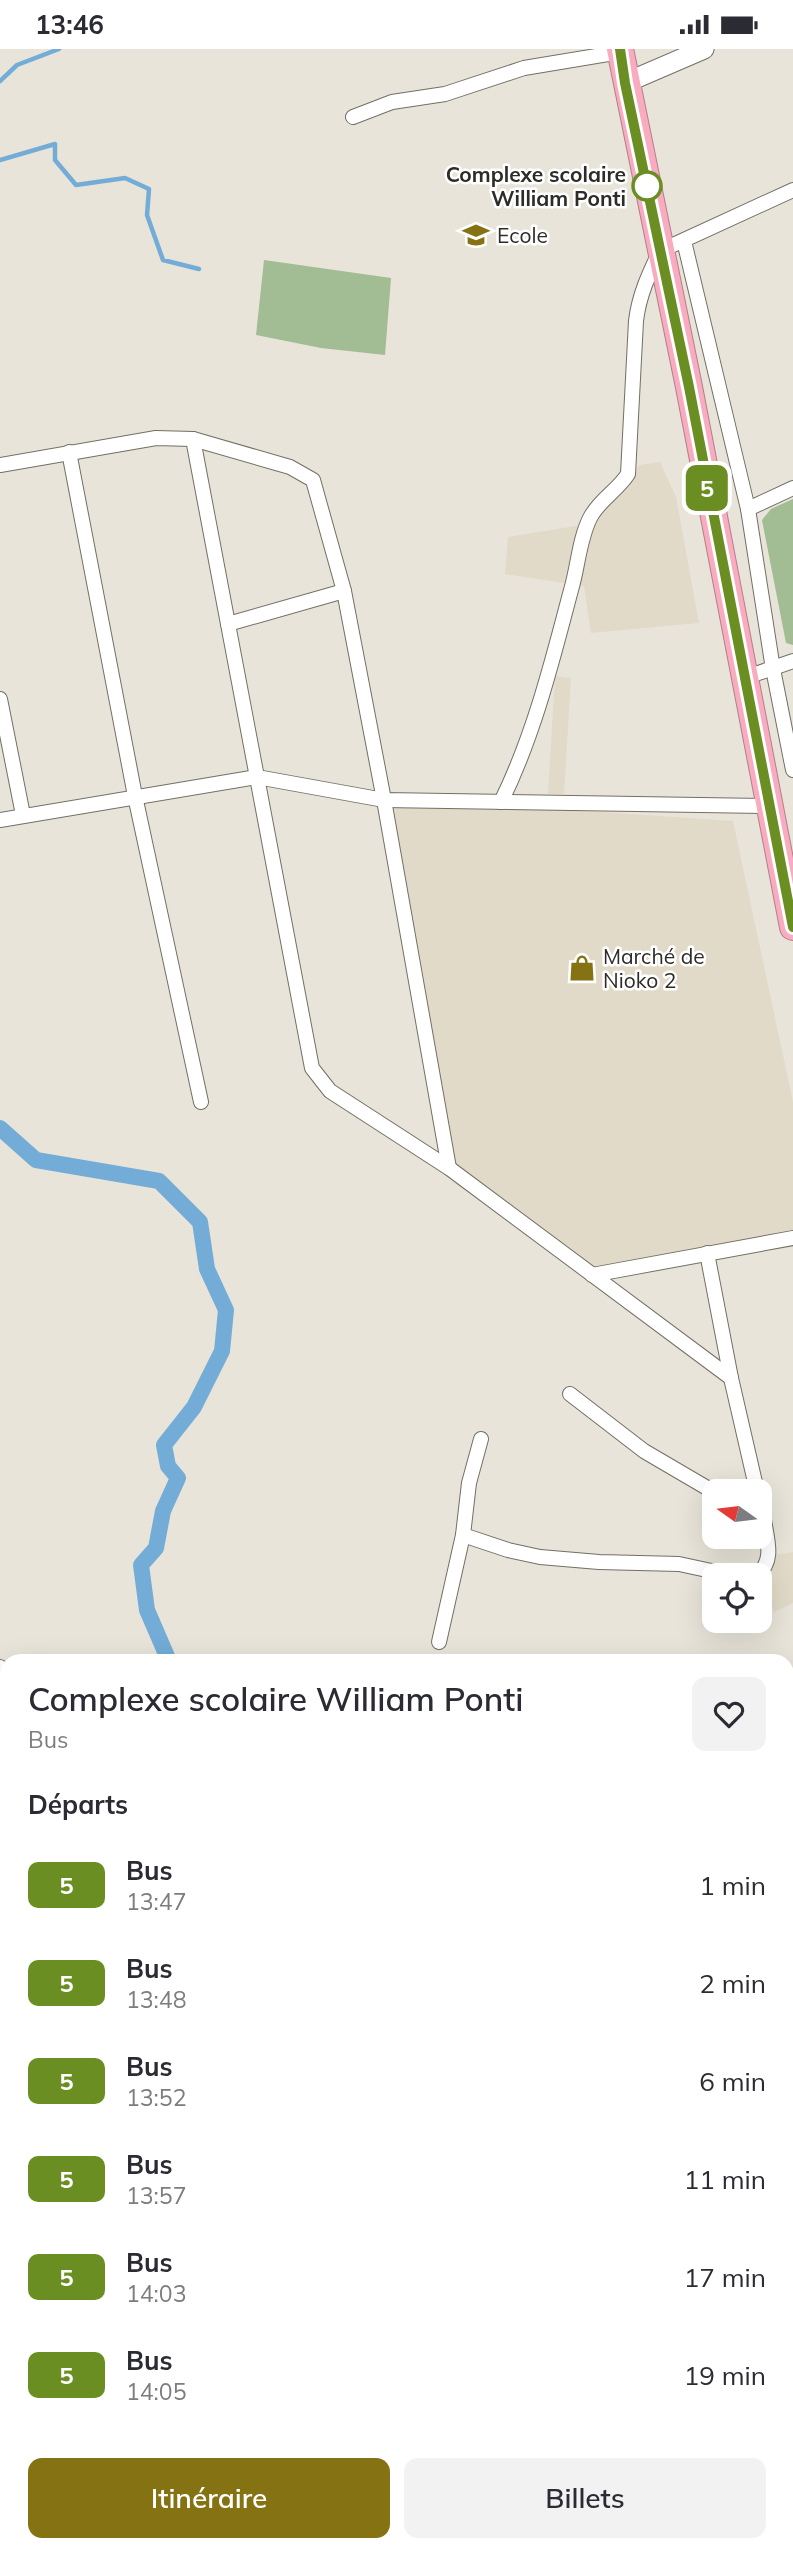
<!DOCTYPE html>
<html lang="fr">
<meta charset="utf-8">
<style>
:root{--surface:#fff;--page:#f2f2f3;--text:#2b2b33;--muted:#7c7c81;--accent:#857213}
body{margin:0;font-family:Mulish,sans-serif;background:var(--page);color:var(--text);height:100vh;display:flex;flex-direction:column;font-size:26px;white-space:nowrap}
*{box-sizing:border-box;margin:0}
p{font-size:23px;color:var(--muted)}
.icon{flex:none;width:38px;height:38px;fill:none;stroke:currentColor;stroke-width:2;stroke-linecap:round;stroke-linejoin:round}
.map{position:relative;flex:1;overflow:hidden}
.side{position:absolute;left:0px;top:1605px;width:794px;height:898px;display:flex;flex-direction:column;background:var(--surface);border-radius:21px 21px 0 0;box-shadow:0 7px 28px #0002}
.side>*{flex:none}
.badge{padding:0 14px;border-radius:10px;font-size:24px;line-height:46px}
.needle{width:46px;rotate:284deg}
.fabs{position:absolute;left:702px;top:1430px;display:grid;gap:14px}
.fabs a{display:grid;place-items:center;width:70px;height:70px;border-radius:14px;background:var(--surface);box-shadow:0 7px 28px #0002;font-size:35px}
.map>.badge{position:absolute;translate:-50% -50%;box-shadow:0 0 0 4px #fff}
h2{padding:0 28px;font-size:26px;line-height:63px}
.round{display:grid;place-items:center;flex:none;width:74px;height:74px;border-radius:14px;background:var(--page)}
.overview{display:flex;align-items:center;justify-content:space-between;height:119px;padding:0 28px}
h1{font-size:33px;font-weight:600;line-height:52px}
.primary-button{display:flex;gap:14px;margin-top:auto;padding:14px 28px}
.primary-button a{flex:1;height:80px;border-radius:14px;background:var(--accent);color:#fff;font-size:28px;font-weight:600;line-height:80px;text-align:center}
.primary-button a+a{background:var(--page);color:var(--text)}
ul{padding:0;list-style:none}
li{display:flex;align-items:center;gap:21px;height:98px;padding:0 28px}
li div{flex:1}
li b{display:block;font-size:26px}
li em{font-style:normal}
li .badge{min-width:77px;font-weight:700;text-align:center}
.status{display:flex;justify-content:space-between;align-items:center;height:49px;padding:0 35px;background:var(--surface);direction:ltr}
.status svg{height:19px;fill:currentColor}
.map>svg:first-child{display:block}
</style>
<div class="status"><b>13:46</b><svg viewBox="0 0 49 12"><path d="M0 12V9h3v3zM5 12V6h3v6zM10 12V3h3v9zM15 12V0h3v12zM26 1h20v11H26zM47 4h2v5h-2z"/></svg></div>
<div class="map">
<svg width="793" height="2501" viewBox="0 0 793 2501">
<rect width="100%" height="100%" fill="#e8e4d9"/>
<g fill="#e1dac8">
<polygon points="660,413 676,448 699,574 591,584 584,537 505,525 508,488 594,474 603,452 640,416"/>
<polygon points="555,627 571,629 564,745 548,745"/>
<polygon points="379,748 733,772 793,1053 793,1192 592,1230 456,1135"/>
<polygon points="793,1503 793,1554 774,1563 762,1529 771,1523 775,1506"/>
</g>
<g fill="#a2bc93">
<polygon points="264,211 391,229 385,306 321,299 256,286"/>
<polygon points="793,450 793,596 786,594 762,471 771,460"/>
</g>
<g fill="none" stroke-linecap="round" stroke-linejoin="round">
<g stroke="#73acd7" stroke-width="4.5">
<polyline points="0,32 17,16 59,0"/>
<polyline points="0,111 55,95 55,111 76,136 125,129 149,140 147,166 163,211 199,220"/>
</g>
<g stroke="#73acd7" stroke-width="16">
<polyline points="0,1079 36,1111 159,1132 200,1173 207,1220 226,1261 222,1302 194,1358 164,1396 168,1417 178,1429 163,1462 156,1499 141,1516 147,1561 169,1612"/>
<polyline points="788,1889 793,1892"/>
</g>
<g stroke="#736f66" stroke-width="16">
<g id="street">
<polyline points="353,68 392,53 445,45 524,19 620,3"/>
<polyline points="684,192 748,460 773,620 793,721"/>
<polyline points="193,390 312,1019 330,1042 449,1119 731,1329"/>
<polyline points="69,403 135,747 201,1053"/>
<polyline points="0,416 156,389 193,390 290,418 313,431 344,542 384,751 449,1119"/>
<polyline points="748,460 793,439"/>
<polyline points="228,575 344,542"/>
<polyline points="744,629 793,612"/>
<polyline points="0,650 23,766"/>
<path d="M501 753C534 686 552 613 571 541 578 518 579 491 590 469 599 451 617 442 628 425L636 272C639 246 649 225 660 202L793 141"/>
<polyline points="0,771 257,728 384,751 769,757"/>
<polyline points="707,1204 731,1329 757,1442"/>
<polyline points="592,1226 793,1189"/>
<polyline points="570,1345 644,1402 714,1443"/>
<polyline points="481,1390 469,1434 463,1486 508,1501 540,1508 599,1513 679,1515 730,1526"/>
<path d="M757 1526C775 1512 767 1491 764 1471L760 1469"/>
<polyline points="439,1593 463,1486"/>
<polyline points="0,1618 7,1623"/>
<polyline points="0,1769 7,1772"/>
<polyline points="0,1897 7,1899"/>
<polyline points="0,2240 7,2240"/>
<polyline points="788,2477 793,2477"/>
<polyline points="0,2480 7,2480"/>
<polyline points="596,2496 596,2501"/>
<polyline points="116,2501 116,2496"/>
<polyline points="236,2501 236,2496"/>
<polyline points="471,2501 471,2496"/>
<polyline points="715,2501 715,2496"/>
</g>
</g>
<g stroke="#736f66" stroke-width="21">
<polyline id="secondary" points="625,34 704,0"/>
</g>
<g stroke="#b27f8a" stroke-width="28">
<polyline id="highway" points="620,0 689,338 793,878"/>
</g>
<use href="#street" stroke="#fff" stroke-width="14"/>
<use href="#secondary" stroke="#fff" stroke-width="19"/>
<use href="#highway" stroke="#f9acbf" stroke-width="26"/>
</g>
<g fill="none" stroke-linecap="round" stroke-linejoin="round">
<g stroke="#fff" stroke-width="16">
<polyline id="line" points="620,0 625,34 689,338 793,878"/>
</g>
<use href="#line" stroke="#6b8e23" stroke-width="10"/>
</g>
<defs>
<g id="school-bare" transform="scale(2.1)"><path d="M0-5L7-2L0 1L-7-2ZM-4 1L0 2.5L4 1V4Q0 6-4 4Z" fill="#857213" stroke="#fff" stroke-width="2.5" paint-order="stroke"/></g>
<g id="shop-bare" transform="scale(2.1)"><path d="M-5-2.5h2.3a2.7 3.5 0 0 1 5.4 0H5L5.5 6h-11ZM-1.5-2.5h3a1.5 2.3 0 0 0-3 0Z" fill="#857213" stroke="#fff" stroke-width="2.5" paint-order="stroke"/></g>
</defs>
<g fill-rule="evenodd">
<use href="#school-bare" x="476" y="186"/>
<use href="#shop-bare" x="582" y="919"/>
</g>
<circle fill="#fff" stroke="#6b8e23" stroke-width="3.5" cx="647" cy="137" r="14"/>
<g text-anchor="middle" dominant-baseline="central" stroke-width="5" stroke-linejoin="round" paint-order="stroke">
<g font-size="21" font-weight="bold" fill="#2e2c28" stroke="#fff" text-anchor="end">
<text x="626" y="125">Complexe scolaire<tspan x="626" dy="24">William Ponti</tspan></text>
</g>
<g font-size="21" fill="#2e2c28" stroke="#fff" text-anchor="start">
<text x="497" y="186">Ecole</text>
<text x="603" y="907">Marché de<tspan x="603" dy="24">Nioko 2</tspan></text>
</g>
</g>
</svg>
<div class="fabs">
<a><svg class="needle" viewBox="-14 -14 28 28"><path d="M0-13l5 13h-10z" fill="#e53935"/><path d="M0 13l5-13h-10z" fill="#7c7c81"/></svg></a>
<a><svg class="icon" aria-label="locate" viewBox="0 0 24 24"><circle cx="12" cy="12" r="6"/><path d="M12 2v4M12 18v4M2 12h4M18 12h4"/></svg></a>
</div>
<b class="badge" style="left:707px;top:439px;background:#6b8e23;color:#fff">5</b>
<section class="side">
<div class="overview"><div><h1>Complexe scolaire William Ponti</h1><p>Bus</p></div><a class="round"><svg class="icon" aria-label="heart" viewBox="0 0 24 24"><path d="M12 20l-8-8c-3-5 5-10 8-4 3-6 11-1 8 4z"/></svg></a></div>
<h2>Départs</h2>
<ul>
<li><span class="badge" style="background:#6b8e23;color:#fff">5</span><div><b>Bus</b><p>13:47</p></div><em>1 min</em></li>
<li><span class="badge" style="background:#6b8e23;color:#fff">5</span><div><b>Bus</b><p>13:48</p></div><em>2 min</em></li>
<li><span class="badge" style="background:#6b8e23;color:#fff">5</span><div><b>Bus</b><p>13:52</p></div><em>6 min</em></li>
<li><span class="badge" style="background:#6b8e23;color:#fff">5</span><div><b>Bus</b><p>13:57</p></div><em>11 min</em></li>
<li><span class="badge" style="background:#6b8e23;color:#fff">5</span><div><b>Bus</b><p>14:03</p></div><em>17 min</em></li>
<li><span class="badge" style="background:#6b8e23;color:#fff">5</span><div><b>Bus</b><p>14:05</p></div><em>19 min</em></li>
</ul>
<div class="primary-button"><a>Itinéraire</a><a>Billets</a></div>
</section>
</div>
